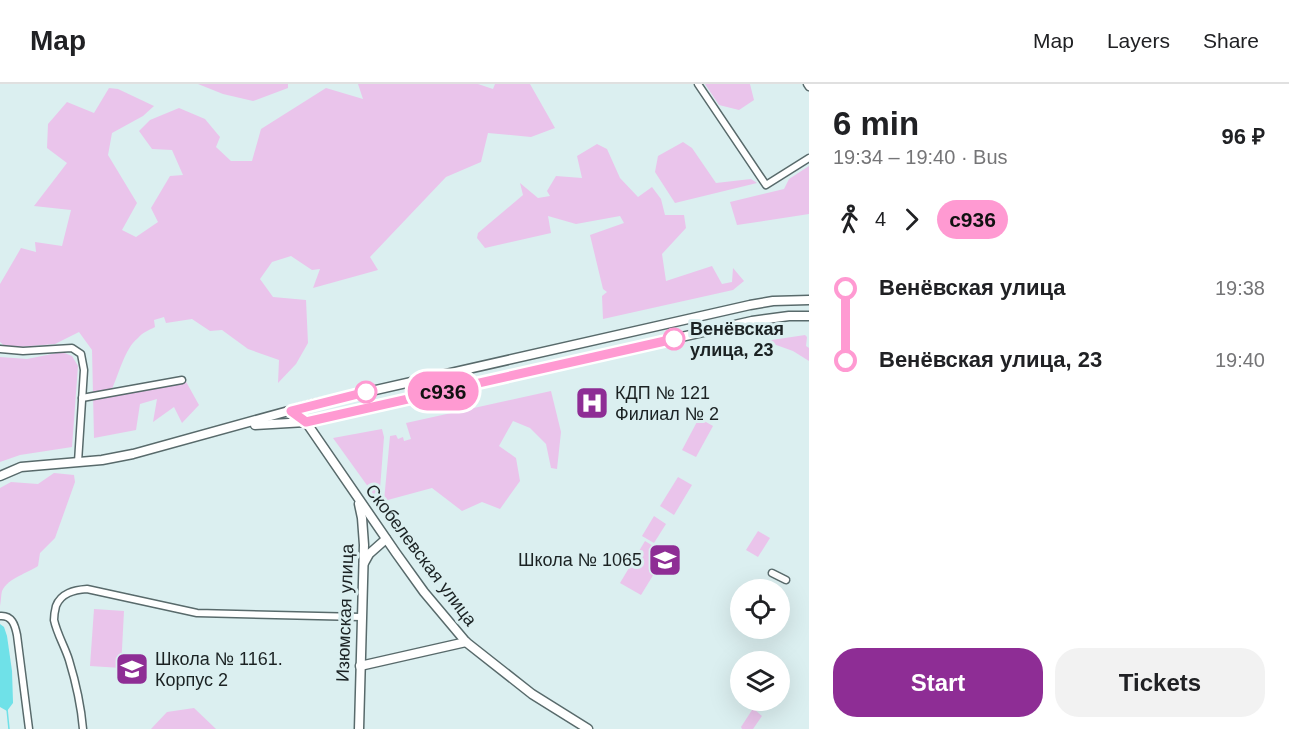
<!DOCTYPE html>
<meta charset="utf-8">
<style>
:root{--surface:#fff;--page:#f2f2f2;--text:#202124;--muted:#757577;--line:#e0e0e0;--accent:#8e2d95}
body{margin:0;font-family:Helvetica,sans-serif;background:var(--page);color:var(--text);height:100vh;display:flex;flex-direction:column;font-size:22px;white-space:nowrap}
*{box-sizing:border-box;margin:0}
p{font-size:20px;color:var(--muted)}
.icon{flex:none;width:33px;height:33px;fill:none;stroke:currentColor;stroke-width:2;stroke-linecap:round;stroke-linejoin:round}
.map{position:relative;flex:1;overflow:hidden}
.details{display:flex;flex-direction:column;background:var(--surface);width:480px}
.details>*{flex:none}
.badge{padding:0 12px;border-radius:20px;font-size:21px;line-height:39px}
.fabs{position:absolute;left:730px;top:495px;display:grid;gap:12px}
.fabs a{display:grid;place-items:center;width:60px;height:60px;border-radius:50%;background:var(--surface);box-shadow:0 6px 24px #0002;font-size:30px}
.map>.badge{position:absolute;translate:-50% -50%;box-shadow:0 0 0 3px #fff}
.legs{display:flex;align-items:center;gap:9px;height:66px;padding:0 24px;font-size:20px}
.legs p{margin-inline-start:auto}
.summary{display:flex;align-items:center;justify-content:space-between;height:102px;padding:0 24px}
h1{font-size:33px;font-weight:700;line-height:45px}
.action{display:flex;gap:12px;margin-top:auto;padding:12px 24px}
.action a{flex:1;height:69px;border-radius:24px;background:var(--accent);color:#fff;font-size:24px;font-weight:700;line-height:69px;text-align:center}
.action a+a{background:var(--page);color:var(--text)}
ul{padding:0 24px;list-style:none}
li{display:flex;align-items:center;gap:21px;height:72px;font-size:22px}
li i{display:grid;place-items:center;width:9px;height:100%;margin:0 8px;background:currentColor}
li i::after{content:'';width:15px;height:15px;margin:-8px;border:4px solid;border-radius:50%;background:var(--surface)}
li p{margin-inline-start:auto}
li:first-child i{background:linear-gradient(#0000 50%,currentColor 0)}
li:last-child i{background:linear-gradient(currentColor 50%,#0000 0)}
header{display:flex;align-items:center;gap:36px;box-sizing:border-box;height:84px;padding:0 30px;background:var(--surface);border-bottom:2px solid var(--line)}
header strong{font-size:28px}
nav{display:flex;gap:33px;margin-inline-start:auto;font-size:21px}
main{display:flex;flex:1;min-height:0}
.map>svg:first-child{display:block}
</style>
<header>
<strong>Map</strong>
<nav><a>Map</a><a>Layers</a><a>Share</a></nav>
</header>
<main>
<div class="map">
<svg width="809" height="645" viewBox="0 0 809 645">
<rect width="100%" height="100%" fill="#dbeff0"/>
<g fill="#eac4eb">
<polygon points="198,0 288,0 288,4 253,17 223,10"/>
<path d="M358 0H478L493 5 495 0H530L555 44 531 53 488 49 481 78 446 93 370 173 378 186 313 204 320 185 312 186 291 172 272 178 260 195 273 213 306 216 308 259 296 280 278 299 279 276 248 265 222 246 210 247 192 235 166 239 164 233 154 236 155 243C149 246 142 249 138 254 124 265 119 291 111 307L184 294 199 321 182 339 174 323 153 338 157 315 140 320 136 346 94 354 92 266 79 248 55 260 7 264 0 258V200L21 164 36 168 35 158 62 162 71 126 34 122 67 79 47 64 48 40 67 18 94 29 109 4 118 5 154 22 143 32 112 49 108 71 137 119 122 146 136 153 158 138 151 124 170 92 183 91 172 66 152 65 139 47 150 36 179 24 205 35 220 53 216 63 231 77H252L261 45 326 4 363 15Z"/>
<polygon points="705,0 750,0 754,16 739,26 719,21"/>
<polygon points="683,58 692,64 716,99 751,95 757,99 675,119 655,88 658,72"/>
<polygon points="597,60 607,65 620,94 638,113 652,103 661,115 665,131 684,131 686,144 662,170 666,197 712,182 722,200 732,198 733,184 744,197 733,206 603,235 602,212 607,208 603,205 590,151 624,139 620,132 576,140 548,132 551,149 485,164 477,154 478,149 523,111 520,99 538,114 550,112 547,107 556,92 582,94 577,72"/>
<polygon points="809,82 809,130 737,141 730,118 784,105 789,95"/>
<polygon points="805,251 807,253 806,262 809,264 809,277 793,267 765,257"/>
<polygon points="62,268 72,272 78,282 72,363 20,371 0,378 0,273 27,275"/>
<polygon points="551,307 561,348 557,385 551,384 546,360 530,344 513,337 499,362 516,374 520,397 500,425 482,418 462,427 432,404 384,417 390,352 396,351 398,355 403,353 404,357 411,355 406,339"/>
<polygon points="699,334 713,342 696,373 682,366"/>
<polygon points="382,345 384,353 379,418 333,354"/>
<path d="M54 389 74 391 75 398 55 454 40 469 38 482C28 489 8 494 2 507 1 511 1 517 0 522V404L11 398 38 400Z"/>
<polygon points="678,393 692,401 674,431 660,422"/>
<polygon points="654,432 666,440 654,459 642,452"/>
<polygon points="758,447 770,454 758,473 746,466"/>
<polygon points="645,457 666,470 641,511 620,499"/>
<polygon points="94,525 124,527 121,584 90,582"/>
<polygon points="194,624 216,645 151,645 167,628"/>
<polygon points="752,626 755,626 762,632 753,645 742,645 741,643"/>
</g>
<polygon fill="#6fe1e8" points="0,540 4,543 7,552 12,587 13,619 7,627 0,623"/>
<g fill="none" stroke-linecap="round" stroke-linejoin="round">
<polyline stroke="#6fe1e8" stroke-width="1.5" points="7,625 9,645"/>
<g stroke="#586a6b" stroke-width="9">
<g id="street">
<polyline points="698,0 766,101 809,74"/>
<polyline points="807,0 809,3"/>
<polyline points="0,265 23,267 72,264 81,270 84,286 78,378"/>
<polyline points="82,314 182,296"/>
<polyline points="772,489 786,496"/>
<path d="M0 532C12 531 15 541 17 551L29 645"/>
<path d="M83 645C81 621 76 599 69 576 65 563 57 550 54 536 54 533 55 526 56 522 61 509 74 506 87 505L197 529 361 533"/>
</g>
</g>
<g stroke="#586a6b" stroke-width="11">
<g id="secondary">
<polyline points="291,327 306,338 396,469 424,508 466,558 532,610 588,645"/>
<polyline points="255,341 306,338 752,237 789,232 809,232"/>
<polyline points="0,392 21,383 102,376 133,370 314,320 750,221 773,217 809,216"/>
<polyline points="364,479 369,470 386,455"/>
<polyline points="360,582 466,558"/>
<polyline points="359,645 364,461 362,434 359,420"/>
</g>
</g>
<use href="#street" stroke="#fff" stroke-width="6"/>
<use href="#secondary" stroke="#fff" stroke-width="8"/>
</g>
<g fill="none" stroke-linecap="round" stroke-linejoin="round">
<g stroke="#fff" stroke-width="14">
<polyline id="line-1" points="366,308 291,327 306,338 674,255"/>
</g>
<use href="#line-1" stroke="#ff9ad2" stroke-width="9"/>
</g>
<defs>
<g id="hospital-square" transform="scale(1.725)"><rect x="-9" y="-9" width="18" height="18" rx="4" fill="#8e2d95" stroke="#dbeff0"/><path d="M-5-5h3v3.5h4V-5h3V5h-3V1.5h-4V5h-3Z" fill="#fff"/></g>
<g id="school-square" transform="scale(1.725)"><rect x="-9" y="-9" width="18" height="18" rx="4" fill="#8e2d95" stroke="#dbeff0"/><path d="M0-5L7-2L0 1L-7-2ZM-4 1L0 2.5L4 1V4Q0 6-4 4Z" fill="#fff"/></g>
</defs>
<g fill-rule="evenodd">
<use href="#hospital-square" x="592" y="319"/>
<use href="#school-square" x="665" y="476"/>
<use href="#school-square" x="132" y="585"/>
</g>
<g fill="#fff" stroke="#ff9ad2" stroke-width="3">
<circle cx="674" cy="255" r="10"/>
<circle cx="366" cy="308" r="10"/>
</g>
<g text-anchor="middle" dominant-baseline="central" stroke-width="6" stroke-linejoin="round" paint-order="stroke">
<g font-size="18" font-weight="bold" fill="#1b2223" stroke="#dbeff0" text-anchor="start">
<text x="690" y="245">Венёвская<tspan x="690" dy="21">улица, 23</tspan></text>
</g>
<g font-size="18" fill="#1b2223" stroke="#dbeff0" text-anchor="start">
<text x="615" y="309">КДП № 121<tspan x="615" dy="21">Филиал № 2</tspan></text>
<text x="642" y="476" text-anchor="end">Школа № 1065</text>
<text x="155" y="575">Школа № 1161.<tspan x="155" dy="21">Корпус 2</tspan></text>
</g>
<g font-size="18" fill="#1b2223" stroke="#dbeff0">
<text transform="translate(421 471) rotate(53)">Скобелевская улица</text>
<text transform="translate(345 529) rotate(-88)">Изюмская улица</text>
</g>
</g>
</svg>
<div class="fabs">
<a><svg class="icon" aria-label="locate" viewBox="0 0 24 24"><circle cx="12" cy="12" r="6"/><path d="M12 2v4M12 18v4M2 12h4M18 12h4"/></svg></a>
<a><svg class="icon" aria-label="layers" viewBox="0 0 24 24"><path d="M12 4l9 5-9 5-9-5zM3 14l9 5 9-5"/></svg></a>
</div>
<b class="badge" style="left:443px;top:307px;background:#ff9ad2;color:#111">с936</b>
</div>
<section class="details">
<div class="summary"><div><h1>6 min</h1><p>19:34 – 19:40 · Bus</p></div><b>96 ₽</b></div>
<div class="legs"><svg class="icon" aria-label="walk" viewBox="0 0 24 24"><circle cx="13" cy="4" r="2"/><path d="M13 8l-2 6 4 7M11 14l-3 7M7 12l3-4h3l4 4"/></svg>4<svg class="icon" aria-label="forward" viewBox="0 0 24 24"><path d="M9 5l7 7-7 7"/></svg><b class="badge" style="background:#ff9ad2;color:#111">с936</b></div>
<ul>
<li><i style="color:#ff9ad2"></i><b>Венёвская улица</b><p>19:38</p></li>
<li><i style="color:#ff9ad2"></i><b>Венёвская улица, 23</b><p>19:40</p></li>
</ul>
<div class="action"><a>Start</a><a>Tickets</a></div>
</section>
</main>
